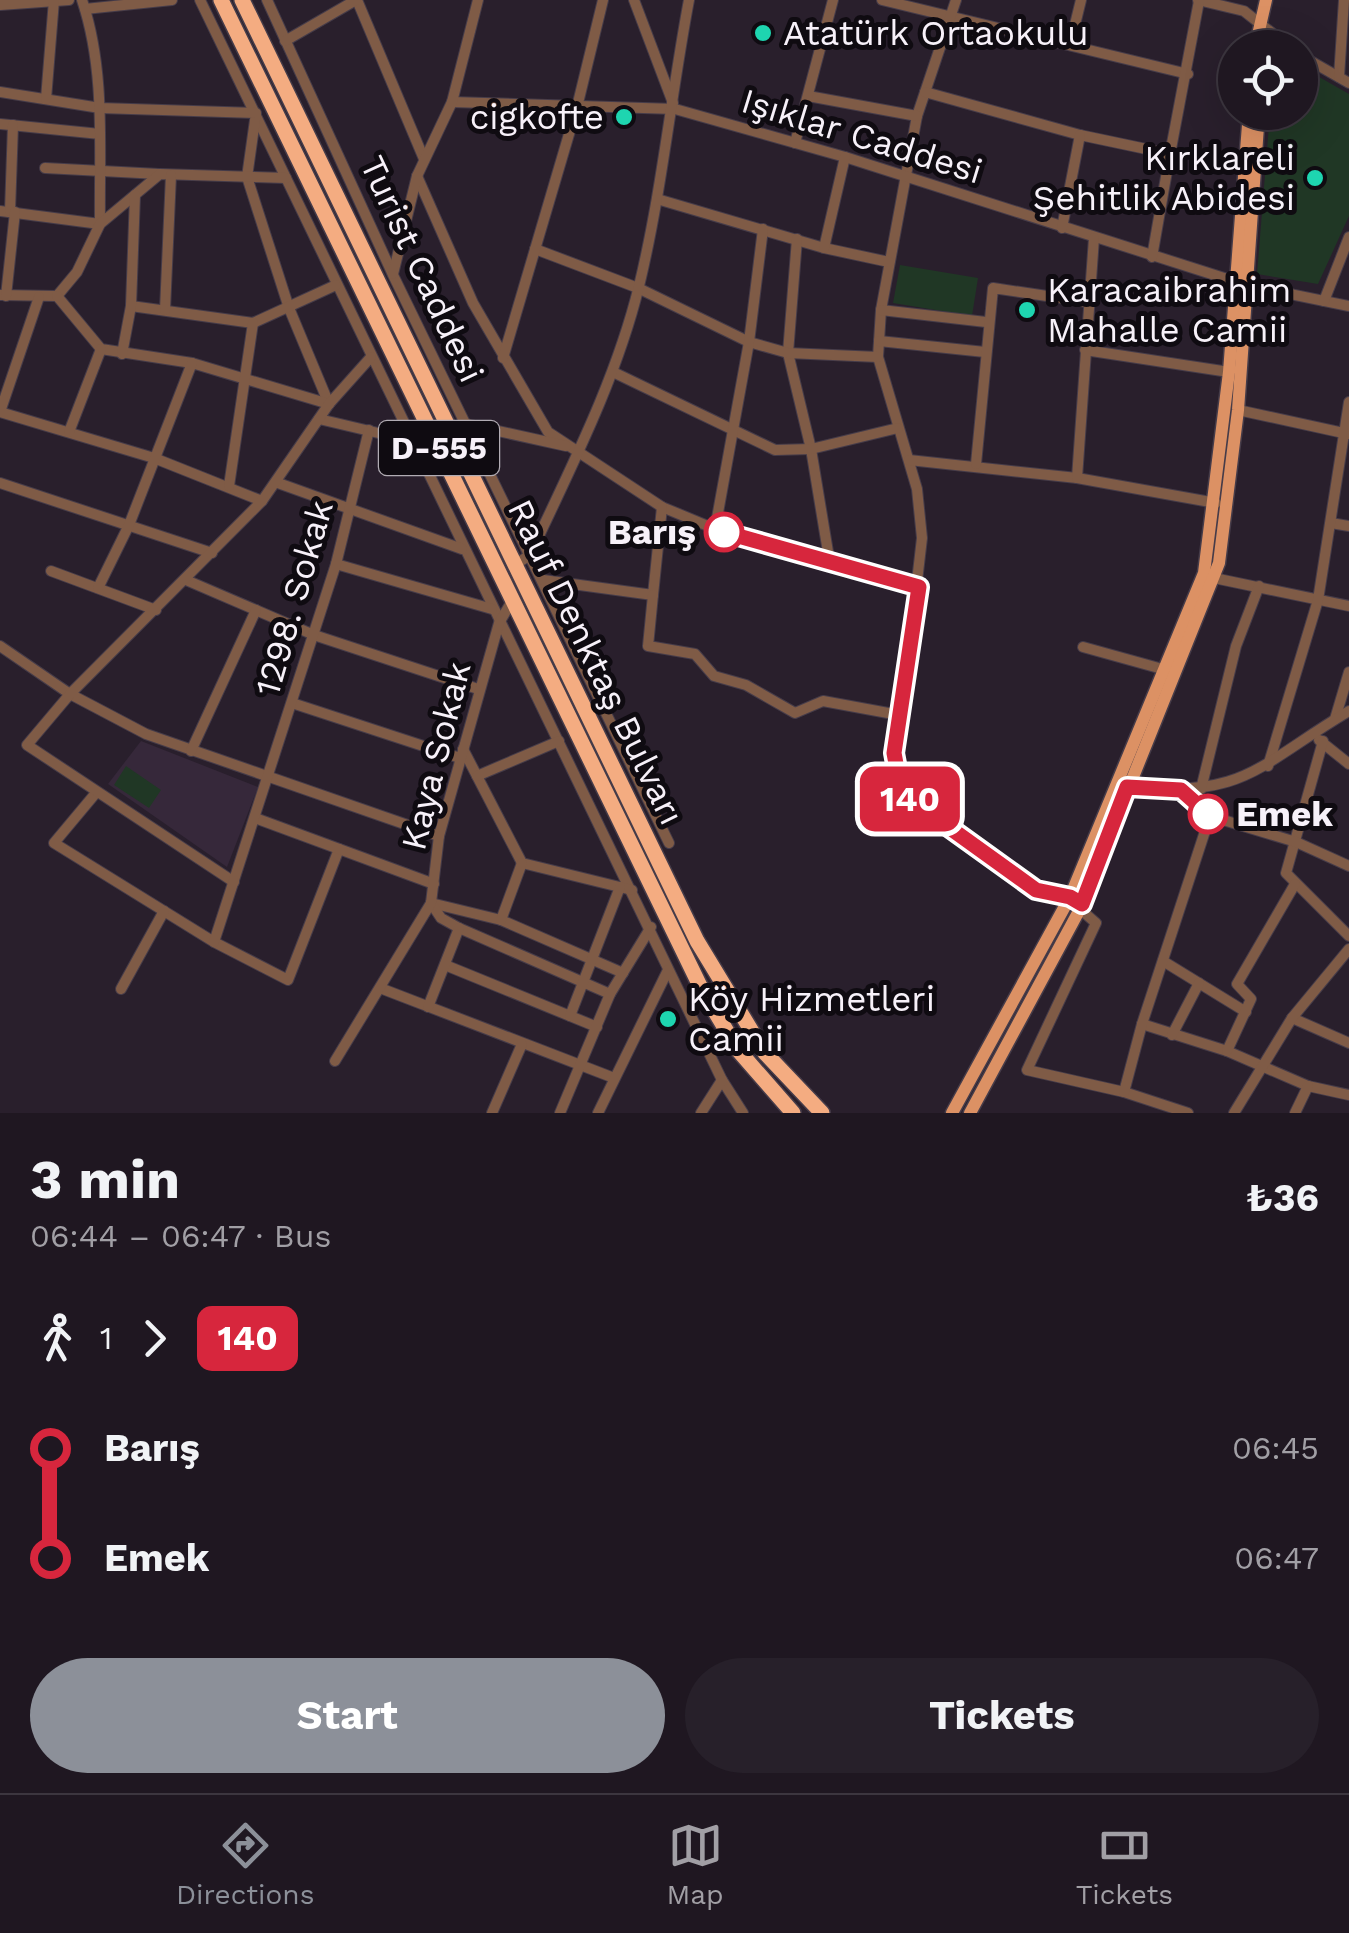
<!DOCTYPE html>
<meta charset="utf-8">
<style>
:root{--surface:#1f1721;--page:#27202a;--text:#f1f3f6;--muted:#a19fa5;--line:#3c363f;--accent:#8c9099}
body{margin:0;font-family:"Work Sans",sans-serif;background:var(--page);color:var(--text);height:100vh;display:flex;flex-direction:column;font-size:38px;white-space:nowrap}
*{box-sizing:border-box;margin:0}
p{font-size:32px;color:var(--muted)}
.icon{flex:none;width:55px;height:55px;fill:none;stroke:currentColor;stroke-width:2;stroke-linecap:round;stroke-linejoin:round}
.map{position:relative;height:1113px;overflow:hidden}
.side{display:flex;flex-direction:column;background:var(--surface);flex:1}
.side>*{flex:none}
.badge{padding:0 20px;border-radius:15px;font-size:35px;line-height:65px}
.fabs{position:absolute;left:1218px;top:30px;display:grid;gap:20px}
.fabs a{display:grid;place-items:center;width:100px;height:100px;border-radius:50%;background:var(--surface);box-shadow:0 10px 40px #0002,0 0 0 2px var(--line);font-size:50px}
.map>.badge{position:absolute;translate:-50% -50%;box-shadow:0 0 0 5px #fff}
.legs{display:flex;align-items:center;gap:15px;height:110px;padding:0 30px;font-size:32px}
.legs p{margin-inline-start:auto}
.head{display:flex;align-items:center;justify-content:space-between;height:170px;padding:0 30px}
h1{font-size:55px;font-weight:700;line-height:75px}
.primary-button{display:flex;gap:20px;margin-top:auto;padding:20px 30px}
.primary-button a{flex:1;height:115px;border-radius:60px;background:var(--accent);color:#fff;font-size:40px;font-weight:700;line-height:115px;text-align:center}
.primary-button a+a{background:var(--page);color:var(--text)}
ul{padding:0 30px;list-style:none}
li{display:flex;align-items:center;gap:35px;height:110px;font-size:38px}
li i{display:grid;place-items:center;width:15px;height:100%;margin:0 12px;background:currentColor}
li i::after{content:'';width:25px;height:25px;margin:-12px;border:8px solid;border-radius:50%;background:var(--surface)}
li p{margin-inline-start:auto}
li:first-child i{background:linear-gradient(#0000 50%,currentColor 0)}
li:last-child i{background:linear-gradient(currentColor 50%,#0000 0)}
.dock{display:flex;justify-content:space-around;align-items:center;height:140px;border-top:2px solid var(--line);background:var(--surface);font-size:28px;color:var(--muted)}
.dock a{display:grid;justify-items:center;gap:5px}
.dock .active{color:var(--accent)}
.map>svg:first-child{display:block}
</style>
<div class="map">
<svg width="1349" height="1113" viewBox="0 0 1349 1113">
<rect width="100%" height="100%" fill="#291f2c"/>
<polygon fill="#36283a" points="141,741 258,787 227,867 108,784"/>
<g fill="#203725">
<polygon points="1300,66 1349,94 1349,216 1318,284 1257,274 1270,113 1300,112"/>
<polygon points="900,265 978,278 972,316 893,303"/>
<polygon points="126,766 161,790 149,808 114,785"/>
</g>
<g fill="none" stroke-linecap="round" stroke-linejoin="round">
<g stroke="#463c49" stroke-width="12">
<g id="minor">
<polyline points="200,0 722,1080 743,1113"/>
<polyline points="267,0 393,275 669,843"/>
<polyline points="357,0 424,159"/>
<polyline points="634,0 673,103"/>
<polyline points="882,0 1188,74"/>
<polyline points="956,0 917,116 881,310 878,357 917,489 922,538 895,772 911,800 1036,890 1072,898"/>
<polyline points="1198,0 1244,11 1291,48"/>
<polyline points="0,5 69,0"/>
<polyline points="85,9 172,0"/>
<polyline points="285,41 356,0"/>
<polyline points="1070,45 1081,0"/>
<polyline points="1300,55 1349,83"/>
<polyline points="1339,77 1344,0"/>
<polyline points="0,92 100,108 256,113 247,177 289,308 329,404"/>
<polyline points="925,92 1080,135 1170,154 1199,1"/>
<polyline points="808,96 917,116"/>
<polyline points="46,99 54,0"/>
<polyline points="452,102 675,109 845,157 1246,285 1349,306"/>
<polyline points="0,124 100,134"/>
<polyline points="795,143 833,0"/>
<polyline points="45,168 159,174"/>
<polyline points="417,176 473,303 548,432 662,507 715,529 919,587"/>
<polyline points="657,199 824,248 889,262"/>
<path d="M0 211 100 224C99 149 106 71 82 0"/>
<polyline points="10,211 13,125"/>
<polyline points="1062,228 1080,135"/>
<polyline points="797,239 788,353 811,449 830,564"/>
<polyline points="824,248 845,157"/>
<polyline points="535,249 638,288 749,342 788,353 878,357"/>
<polyline points="1152,257 1170,154"/>
<polyline points="393,274 417,176 452,102 478,0"/>
<polyline points="0,295 57,296 77,272 100,224 160,174 286,178"/>
<polyline points="6,296 15,212"/>
<polyline points="57,296 101,349 192,363 329,404"/>
<polyline points="39,297 0,412 154,458 262,501"/>
<polyline points="1324,301 1349,237"/>
<polyline points="131,306 253,323 336,285"/>
<polyline points="165,310 171,175"/>
<polyline points="881,310 986,322"/>
<polyline points="879,341 985,352"/>
<polyline points="1085,350 1229,372"/>
<polyline points="122,354 131,306 135,195"/>
<polyline points="503,358 577,107 603,0"/>
<polyline points="613,372 775,450 811,449 898,428"/>
<polyline points="1238,410 1348,434"/>
<polyline points="319,419 412,441"/>
<polyline points="466,424 566,446"/>
<polyline points="69,432 101,349"/>
<polyline points="909,460 1077,478 1216,503"/>
<polyline points="976,464 993,288 1087,302"/>
<polyline points="1077,478 1094,238"/>
<polyline points="0,483 212,553"/>
<polyline points="278,483 462,549"/>
<polyline points="229,486 253,323"/>
<polyline points="1331,523 1349,526"/>
<polyline points="715,529 749,342 763,229"/>
<polyline points="336,564 492,609"/>
<path d="M516 564 530 555C571 467 616 380 639 286 662 191 671 95 689 0"/>
<polyline points="51,571 156,610"/>
<polyline points="1214,578 1349,606"/>
<polyline points="186,580 314,635 478,689"/>
<polyline points="543,580 653,595 662,507"/>
<polyline points="98,588 129,525 192,363"/>
<polyline points="653,595 648,646 695,654 714,676 746,685 795,713 823,701 899,715"/>
<polyline points="0,646 70,694 146,734 439,836"/>
<polyline points="1083,647 1166,670"/>
<polyline points="292,703 460,758"/>
<polyline points="1335,719 1349,672"/>
<polyline points="1319,740 1349,764"/>
<polyline points="1323,741 1286,873 1349,936"/>
<polyline points="463,749 522,863 632,890"/>
<polyline points="191,751 256,610"/>
<polyline points="1268,766 1318,600 1349,402"/>
<polyline points="477,776 559,741"/>
<path d="M1127 787C1246 798 1255 767 1349 711"/>
<polyline points="1201,789 1236,646 1259,586"/>
<polyline points="1181,790 1210,816 1296,842 1349,866"/>
<polyline points="95,794 54,843 214,942 288,980 339,849"/>
<polyline points="255,818 434,884"/>
<polyline points="234,882 27,745 70,694 262,501 329,404 371,357"/>
<polyline points="431,903 501,920 623,973"/>
<polyline points="431,903 441,918 459,928 610,994"/>
<polyline points="1080,909 1096,923 1027,1070 1124,1092 1188,1113"/>
<polyline points="501,920 522,863"/>
<polyline points="214,942 336,564 369,430"/>
<polyline points="1163,961 1246,1012"/>
<polyline points="445,965 597,1027"/>
<polyline points="380,988 614,1078"/>
<polyline points="121,989 164,911"/>
<polyline points="428,1007 459,928"/>
<polyline points="570,1016 620,887"/>
<polyline points="1292,1018 1349,1043"/>
<polyline points="1142,1024 1227,1051 1308,1086 1349,1095"/>
<polyline points="1172,1035 1199,983"/>
<polyline points="1227,1051 1251,999 1237,984 1295,884"/>
<polyline points="335,1061 431,903 439,836 499,623 512,601"/>
<polyline points="1124,1092 1142,1024 1210,816"/>
<polyline points="492,1113 522,1044"/>
<polyline points="560,1113 610,994 651,927"/>
<polyline points="598,1113 668,970"/>
<polyline points="701,1113 722,1080"/>
<polyline points="1234,1113 1292,1018 1349,949"/>
<polyline points="1295,1113 1308,1086"/>
</g>
</g>
<g stroke="#463c49" stroke-width="15">
<g id="major">
<polyline points="1255,48 1266,0"/>
<polyline points="952,1113 1070,897 1204,573 1229,372 1249,112"/>
<polyline points="970,1113 1080,909 1219,563 1238,410 1259,112"/>
</g>
</g>
<g stroke="#463c49" stroke-width="18">
<g id="highway">
<polyline points="221,0 701,988 738,1050 793,1113"/>
<polyline points="242,0 697,941 765,1053 822,1113"/>
</g>
</g>
<use href="#minor" stroke="#7f5b46" stroke-width="10"/>
<use href="#major" stroke="#dc9164" stroke-width="12"/>
<use href="#highway" stroke="#f4ac81" stroke-width="15"/>
</g>
<g fill="none" stroke-linecap="round" stroke-linejoin="round">
<g stroke="#fff" stroke-width="22">
<polyline id="line-1" points="724,532 919,587 894,753 900,785 911,800 1036,890 1070,897 1082,904 1127,787 1181,790 1208,814"/>
</g>
<use href="#line-1" stroke="#d7263d" stroke-width="15"/>
</g>
<g fill="#1ed5b0" stroke="#0f0b11" stroke-width="4">
<circle cx="763" cy="33" r="10"/>
<circle cx="624" cy="117" r="10"/>
<circle cx="1315" cy="178" r="10"/>
<circle cx="1027" cy="310" r="10"/>
<circle cx="668" cy="1019" r="10"/>
</g>
<g fill="#fff" stroke="#d7263d" stroke-width="5">
<circle cx="724" cy="532" r="18"/>
<circle cx="1208" cy="814" r="18"/>
</g>
<g text-anchor="middle" dominant-baseline="central" stroke-width="10" stroke-linejoin="round" paint-order="stroke">
<rect fill="#0f0b11" stroke="#b1acb3" stroke-width="2.5" x="379" y="421" width="120" height="54" rx="8"/>
<g font-size="32" font-weight="bold" fill="#f7f1f9">
<text x="439" y="448">D-555</text>
</g>
<g font-size="35" fill="#f7f1f9" stroke="#0f0b11" text-anchor="start">
<text x="783" y="33">Atatürk Ortaokulu</text>
<text x="604" y="117" text-anchor="end">cigkofte</text>
<text x="1295" y="158" text-anchor="end">Kırklareli<tspan x="1295" dy="40">Şehitlik Abidesi</tspan></text>
<text x="1047" y="290">Karacaibrahim<tspan x="1047" dy="40">Mahalle Camii</tspan></text>
<text x="688" y="999">Köy Hizmetleri<tspan x="688" dy="40">Camii</tspan></text>
</g>
<g font-size="35" fill="#f7f1f9" stroke="#0f0b11">
<text transform="translate(862 136) rotate(17)">Işıklar Caddesi</text>
<text transform="translate(422 269) rotate(65)">Turist Caddesi</text>
<text transform="translate(294 598) rotate(-74)">1298. Sokak</text>
<text transform="translate(596 662) rotate(64)">Rauf Denktaş Bulvarı</text>
<text transform="translate(436 756) rotate(-76)">Kaya Sokak</text>
</g>
<g font-size="35" font-weight="bold" fill="#f7f1f9" stroke="#0f0b11" text-anchor="end">
<text x="696" y="532">Barış</text>
<text x="1236" y="814" text-anchor="start">Emek</text>
</g>
</g>
</svg>
<div class="fabs">
<a><svg class="icon" aria-label="locate" viewBox="0 0 24 24"><circle cx="12" cy="12" r="6"/><path d="M12 2v4M12 18v4M2 12h4M18 12h4"/></svg></a>
</div>
<b class="badge" style="left:910px;top:799px;background:#d7263d;color:#fff">140</b>
</div>
<section class="side">
<div class="head"><div><h1>3 min</h1><p>06:44 – 06:47 · Bus</p></div><b>₺36</b></div>
<div class="legs"><svg class="icon" aria-label="walk" viewBox="0 0 24 24"><circle cx="13" cy="4" r="2"/><path d="M13 8l-2 6 4 7M11 14l-3 7M7 12l3-4h3l4 4"/></svg>1<svg class="icon" aria-label="forward" viewBox="0 0 24 24"><path d="M9 5l7 7-7 7"/></svg><b class="badge" style="background:#d7263d;color:#fff">140</b></div>
<ul>
<li><i style="color:#d7263d"></i><b>Barış</b><p>06:45</p></li>
<li><i style="color:#d7263d"></i><b>Emek</b><p>06:47</p></li>
</ul>
<div class="primary-button"><a>Start</a><a>Tickets</a></div>
</section>
<nav class="dock">
<a class="active"><svg class="icon" aria-label="directions" viewBox="0 0 24 24"><path d="M12 3l9 9-9 9-9-9zM9 14v-3h6M13 9l2 2-2 2"/></svg>Directions</a>
<a><svg class="icon" aria-label="map" viewBox="0 0 24 24"><path d="M3 6l6-2 6 2 6-2v14l-6 2-6-2-6 2zM9 4v14M15 6v14"/></svg>Map</a>
<a><svg class="icon" aria-label="tickets" viewBox="0 0 24 24"><path d="M3 7h18v10H3zM15 7v10"/></svg>Tickets</a>
</nav>
